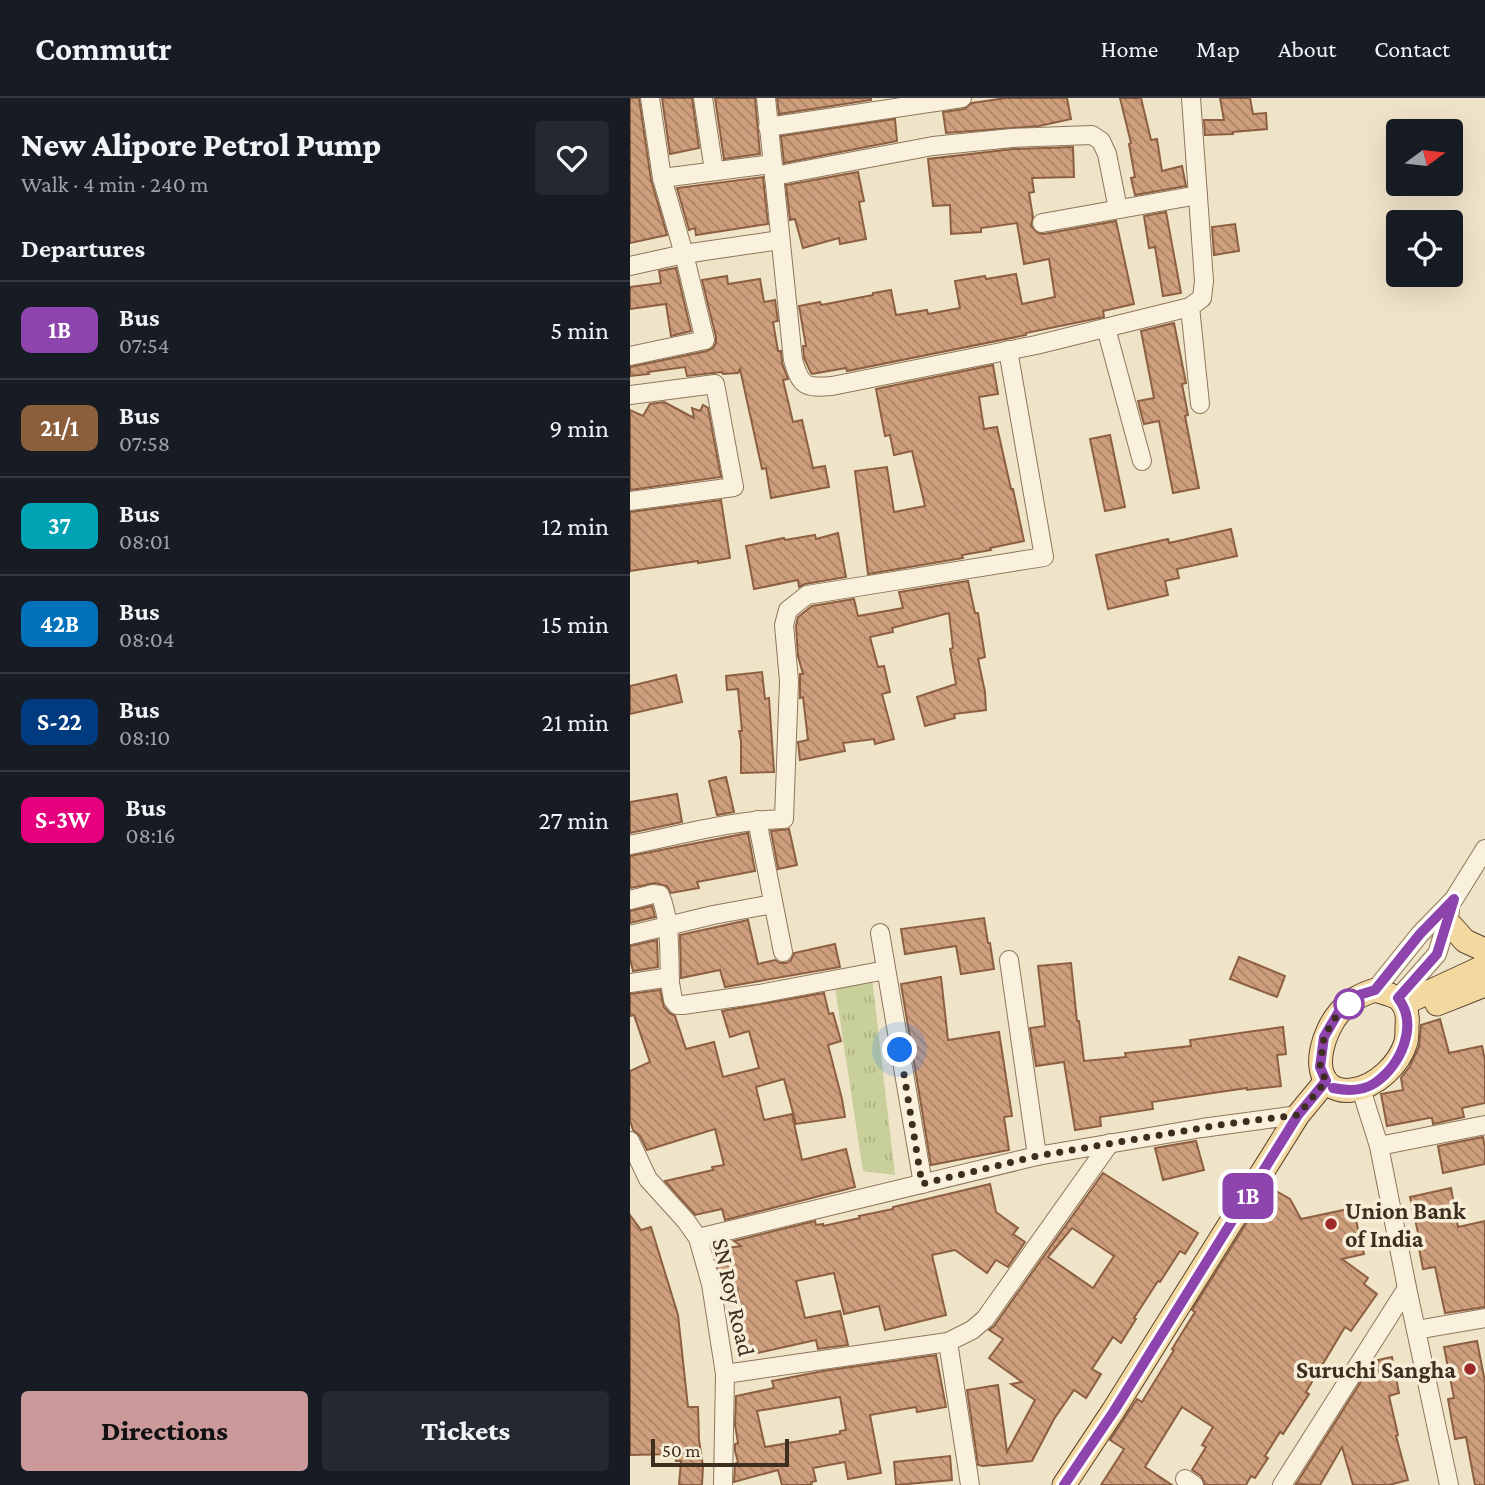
<!DOCTYPE html>
<meta charset="utf-8">
<style>
:root{--surface:#171b24;--page:#242831;--text:#f1f3f6;--muted:#9ea1a6;--line:#363941;--accent:#cc999b}
body{margin:0;font-family:"Crimson Pro",serif;background:var(--page);color:var(--text);height:100vh;display:flex;flex-direction:column;font-size:26px;white-space:nowrap}
*{box-sizing:border-box;margin:0}
p{font-size:23px;color:var(--muted)}
.icon{flex:none;width:38px;height:38px;fill:none;stroke:currentColor;stroke-width:2;stroke-linecap:round;stroke-linejoin:round}
.map{position:relative;flex:1;overflow:hidden}
.panel{display:flex;flex-direction:column;background:var(--surface);width:630px}
.panel>*{flex:none}
.badge{padding:0 14px;border-radius:10px;font-size:24px;line-height:46px}
.needle{width:46px;rotate:75deg}
.controls{position:absolute;left:756px;top:21px;display:grid;gap:14px}
.controls a{display:grid;place-items:center;width:77px;height:77px;border-radius:7px;background:var(--surface);box-shadow:0 7px 28px #0002;font-size:35px}
.scale{position:absolute;left:21px;bottom:18px;width:138px;box-sizing:border-box;padding-left:7px;border:4px solid #3d2e20;border-top:0;font-size:19px;line-height:24px;white-space:nowrap;color:#3d2e20;-webkit-text-stroke:5px #f7eed8;paint-order:stroke}
.you{position:absolute;width:35px;height:35px;margin:-18px;border:5px solid #fff;border-radius:50%;background:#1a73e8;box-shadow:0 0 0 10px #1a73e833}
.map>.badge{position:absolute;translate:-50% -50%;box-shadow:0 0 0 4px #fff}
h2{padding:0 21px;font-size:26px;line-height:63px}
.round{display:grid;place-items:center;flex:none;width:74px;height:74px;border-radius:7px;background:var(--page)}
.overview{display:flex;align-items:center;justify-content:space-between;height:119px;padding:0 21px}
h1{font-size:33px;font-weight:800;line-height:52px}
.action{display:flex;gap:14px;margin-top:auto;padding:14px 21px}
.action a{flex:1;height:80px;border-radius:7px;background:var(--accent);color:#111;font-size:28px;font-weight:800;line-height:80px;text-align:center}
.action a+a{background:var(--page);color:var(--text)}
ul{padding:0;list-style:none}
li{display:flex;align-items:center;gap:21px;height:98px;padding:0 21px;border-top:2px solid var(--line)}
li div{flex:1}
li b{display:block;font-size:26px}
li em{font-style:normal}
li .badge{min-width:77px;font-weight:700;text-align:center}
header{display:flex;align-items:center;gap:42px;box-sizing:border-box;height:98px;padding:0 35px;background:var(--surface);border-bottom:2px solid var(--line)}
header strong{font-size:33px}
nav{display:flex;gap:38px;margin-inline-start:auto;font-size:24px}
main{display:flex;flex:1;min-height:0}
.map>svg:first-child{display:block}
</style>
<header>
<strong>Commutr</strong>
<nav><a>Home</a><a>Map</a><a>About</a><a>Contact</a></nav>
</header>
<main>
<section class="panel">
<div class="overview"><div><h1>New Alipore Petrol Pump</h1><p>Walk · 4 min · 240 m</p></div><a class="round"><svg class="icon" aria-label="heart" viewBox="0 0 24 24"><path d="M12 20l-8-8c-3-5 5-10 8-4 3-6 11-1 8 4z"/></svg></a></div>
<h2>Departures</h2>
<ul>
<li><span class="badge" style="background:#8e44ad;color:#fff">1B</span><div><b>Bus</b><p>07:54</p></div><em>5 min</em></li>
<li><span class="badge" style="background:#8b5e3c;color:#fff">21/1</span><div><b>Bus</b><p>07:58</p></div><em>9 min</em></li>
<li><span class="badge" style="background:#00a3b4;color:#fff">37</span><div><b>Bus</b><p>08:01</p></div><em>12 min</em></li>
<li><span class="badge" style="background:#0072bc;color:#fff">42B</span><div><b>Bus</b><p>08:04</p></div><em>15 min</em></li>
<li><span class="badge" style="background:#003b80;color:#fff">S-22</span><div><b>Bus</b><p>08:10</p></div><em>21 min</em></li>
<li><span class="badge" style="background:#e6007e;color:#fff">S-3W</span><div><b>Bus</b><p>08:16</p></div><em>27 min</em></li>
</ul>
<div class="action"><a>Directions</a><a>Tickets</a></div>
</section>
<div class="map">
<svg width="855" height="1387" viewBox="0 0 855 1387">
<defs>
<pattern id="park-tufts" width="24" height="20" patternUnits="userSpaceOnUse" patternTransform="scale(1.75)"><rect width="24" height="20" fill="#c9cf9b"/><path d="M3 7l-1-3M5 7V3M7 7l1-3M15 17l-1-3M17 17v-4M19 17l1-3" fill="none" stroke="#aeb285"/></pattern>
<pattern id="building-back-hatch" width="6" height="6" patternUnits="userSpaceOnUse" patternTransform="scale(1.75)"><rect width="6" height="6" fill="#cf9f7d"/><path d="M-1 5l2 2M0 0l6 6M5-1l2 2" fill="none" stroke="#a98266"/></pattern>
</defs>
<rect width="100%" height="100%" fill="#f0e4c8"/>
<polygon fill="url(#park-tufts)" points="242,880 265,1077 233,1073 204,883"/>
<g fill="url(#building-back-hatch)" stroke="#8d5f41" stroke-width="2" fill-rule="evenodd">
<polygon points="0,0 9,0 21,82 37,137 0,145"/>
<polygon points="32,0 62,0 69,50 40,56"/>
<polygon points="85,0 125,0 130,56 94,61"/>
<polygon points="147,0 241,0 241,2 149,16"/>
<polygon points="376,0 437,0 441,21 409,28 316,35 313,14 334,11 342,5"/>
<polygon points="490,0 511,0 521,42 527,41 532,73 552,68 556,88 505,97 501,80 505,79 499,46 501,45"/>
<polygon points="590,0 620,0 623,16 636,15 637,31 603,34 603,36 575,37 574,22 594,22"/>
<polygon points="265,21 267,43 154,65 151,38"/>
<polygon points="443,49 444,79 402,80 404,94 399,95 403,119 401,128 408,135 414,136 486,123 504,206 473,213 474,219 396,235 396,237 217,273 216,270 182,276 181,275 174,260 173,248 176,248 169,208 190,204 191,207 243,197 243,195 261,192 266,217 297,212 298,216 330,210 325,183 355,178 356,181 386,176 392,206 425,199 419,161 394,166 387,125 351,130 351,134 321,136 320,107 303,108 298,61 383,51"/>
<polygon points="228,74 234,103 229,104 236,141 210,146 209,140 173,150 165,121 160,122 156,87"/>
<polygon points="133,79 138,126 66,137 65,130 59,132 47,90"/>
<polygon points="536,114 551,195 533,198 525,149 519,150 514,118"/>
<polygon points="605,126 609,153 584,157 582,129"/>
<polygon points="46,170 61,233 41,238 36,206 0,211 0,189 31,185 29,173"/>
<polygon points="97,178 98,186 130,181 134,204 145,202 148,223 143,224 148,253 151,253 152,265 158,281 153,282 163,324 172,322 183,370 195,368 199,389 141,400 136,370 132,371 110,271 108,275 93,276 92,274 57,278 55,269 18,274 19,276 0,278 0,269 77,253 83,250 86,245 86,239 72,182"/>
<polygon points="544,225 556,285 552,286 558,317 555,318 569,390 543,395 529,323 514,326 508,303 524,300 511,233"/>
<polygon points="363,267 368,296 349,299 354,331 367,329 381,391 383,391 394,443 360,450 361,452 332,457 333,460 238,476 225,373 257,369 264,414 295,408 282,353 264,357 260,337 255,338 246,291"/>
<polygon points="34,304 64,320 62,310 70,313 73,307 78,310 91,379 0,392 0,312 13,318 20,306"/>
<polygon points="480,337 495,409 475,413 460,341"/>
<polygon points="91,402 100,460 68,465 68,463 0,473 0,414"/>
<polygon points="601,431 607,458 547,471 549,480 535,483 538,497 478,511 466,457 538,441 539,445"/>
<polygon points="208,435 216,479 175,486 169,489 168,482 124,491 116,448 154,440 155,442 185,437 186,441"/>
<polygon points="338,483 345,515 348,515 355,559 348,561 355,594 356,612 324,616 325,620 295,628 287,599 326,586 320,551 323,550 319,515 262,530 263,534 240,539 248,569 254,568 260,594 252,596 264,641 245,646 244,641 213,645 215,653 170,662 168,644 178,642 173,599 170,600 170,576 173,576 168,558 166,528 168,519 182,508 224,501 228,518 273,510 269,494"/>
<polygon points="132,574 135,601 139,600 144,674 111,675 111,643 109,633 112,633 108,591 97,592 96,578"/>
<polygon points="46,577 52,604 0,616 0,588"/>
<polygon points="96,679 104,714 87,717 79,683"/>
<polygon points="47,696 52,724 0,735 0,704"/>
<polygon points="159,731 167,767 148,771 141,733"/>
<polygon points="118,735 125,773 67,784 69,790 41,795 37,788 25,785 0,790 0,758"/>
<polygon points="22,808 25,819 0,825 0,813"/>
<polygon points="354,820 358,845 360,845 364,871 331,876 326,848 275,856 271,831"/>
<polygon points="118,822 128,866 145,862 150,865 156,865 161,862 164,855 205,846 210,869 95,889 90,872 51,880 50,837"/>
<polygon points="27,842 28,869 3,873 0,861 0,848"/>
<polygon points="609,859 655,878 647,899 600,881"/>
<polygon points="441,865 447,923 449,923 454,963 496,959 495,955 561,948 560,942 653,929 656,956 647,957 651,988 617,992 617,990 522,1004 523,1011 470,1019 471,1028 445,1032 434,964 406,968 400,930 415,928 408,868"/>
<polygon points="311,879 318,942 369,934 382,1018 374,1019 379,1052 301,1067 271,886"/>
<polygon points="30,892 34,909 39,915 45,918 56,951 84,944 93,979 129,970 119,933 100,939 92,913 194,895 199,916 203,915 211,943 198,947 212,1001 215,1019 166,1026 154,981 126,989 134,1022 162,1016 172,1062 216,1051 225,1089 95,1122 92,1111 65,1117 35,1083 83,1072 82,1069 94,1067 85,1031 17,1052 10,1038 3,1032 0,1023 0,973 20,964 4,917 0,918 0,896"/>
<polygon points="810,921 819,955 852,948 855,962 855,1005 832,1010 834,1019 803,1026 802,1020 799,1020 757,1028 751,996 773,992 771,980 780,968 789,949 791,927"/>
<polygon points="853,1039 855,1050 855,1066 813,1075 808,1048"/>
<polygon points="566,1043 574,1072 533,1082 525,1050"/>
<path d="M473 1075 568 1135 555 1156 550 1153 530 1184 528 1183 504 1220 506 1221 491 1245 483 1239 462 1271 471 1276 456 1300 444 1292 424 1321 402 1363 353 1368 348 1367 337 1292 368 1287 377 1354 405 1302 381 1286 392 1284 359 1260 373 1241 359 1232 364 1228ZM442 1130 484 1158 463 1190 418 1159Z"/>
<polygon points="360,1086 366,1114 388,1130 383,1136 395,1144 378,1169 366,1162 357,1175 325,1152 302,1157 316,1217 255,1232 249,1208 214,1216 204,1175 166,1183 175,1220 210,1213 218,1247 188,1251 186,1242 118,1257 107,1190 93,1192 83,1152 111,1148 104,1143 185,1123 186,1127 193,1126 193,1128 230,1120 229,1118 263,1111 263,1109"/>
<polygon points="639,1089 660,1101 671,1121 723,1110 734,1156 712,1161 738,1180 734,1186 747,1196 721,1233 715,1229 676,1294 679,1296 653,1336 650,1334 635,1358 638,1360 625,1380 621,1378 616,1387 575,1387 571,1378 562,1372 576,1349 572,1347 583,1329 552,1309 515,1369 542,1387 471,1387 494,1351 480,1342 507,1301 512,1304 544,1252 542,1251 565,1214 562,1212"/>
<polygon points="821,1090 828,1129 855,1123 855,1209 815,1215 805,1169 793,1171 787,1140 789,1139 780,1099"/>
<polygon points="0,1117 11,1132 21,1129 48,1217 58,1309 68,1309 69,1342 73,1368 72,1387 49,1387 51,1363 46,1363 45,1356 0,1357"/>
<polygon points="847,1243 855,1284 855,1387 845,1387 836,1339 825,1341 818,1301 824,1300 814,1249"/>
<path d="M306 1257 316 1309 287 1314 286 1309 240 1317 251 1375 218 1381 215 1364 183 1370 186 1383 181 1384 182 1387H152L148 1372 104 1384 105 1366 108 1364 105 1353V1346L108 1345 105 1327 106 1298 144 1290 142 1283 193 1273ZM210 1299 216 1332 210 1333V1336L135 1349 127 1313Z"/>
<polygon points="762,1259 769,1295 759,1298 768,1337 766,1338 778,1382 759,1387 723,1387 712,1349 690,1387 666,1386 744,1263"/>
<polygon points="320,1358 322,1382 266,1387 264,1364"/>
</g>
<g fill="none" stroke-linecap="round" stroke-linejoin="round">
<g stroke="#8d765c" stroke-width="20">
<g id="minor">
<polyline points="73,0 84,73"/>
<path d="M136 0 163 262C171 289 175 290 202 288L406 247 560 209 572 200 574 183 561 0"/>
<polyline points="138,29 332,0"/>
<polyline points="144,78 303,48 382,40 462,37 471,43 477,56 488,111"/>
<polyline points="32,80 142,66"/>
<polyline points="412,125 568,97"/>
<polyline points="0,168 54,156 150,142"/>
<polyline points="560,209 570,306"/>
<polyline points="476,230 512,363"/>
<polyline points="0,258 75,242 54,156 32,80 20,0"/>
<polyline points="0,297 85,286 104,389 0,403"/>
<polyline points="127,722 153,854"/>
<path d="M0 747C51 737 102 722 154 721L159 583 154 527 158 512 177 497 414 459 378 252"/>
<path d="M0 802 23 796 30 797C41 822 39 858 40 885"/>
<polyline points="250,835 293,1086"/>
<polyline points="0,837 83,817 143,806"/>
<polyline points="379,862 407,1058"/>
<polyline points="0,885 34,880 40,885 43,902 47,907 53,907 129,896 256,872"/>
<polyline points="745,892 790,836 824,801 855,751"/>
<polyline points="768,900 807,856 820,814"/>
<polyline points="731,991 749,1048 777,1190 819,1387"/>
<polyline points="0,1043 18,1081 56,1123 68,1140 81,1186 95,1276 93,1387"/>
<polyline points="749,1048 855,1027"/>
<polyline points="68,1140 407,1058 572,1030 668,1017"/>
<polyline points="786,1232 855,1220"/>
<polyline points="318,1244 340,1387"/>
<polyline points="95,1276 318,1244 342,1232 355,1221 480,1045"/>
<polyline points="555,1381 564,1387"/>
<polyline points="652,1387 777,1190"/>
</g>
</g>
<g stroke="#5b4430" stroke-width="25">
<g id="major">
<polyline points="817,823 835,843 855,852"/>
<path d="M745 892C753 895 765 897 770 902 777 909 778 919 777 928 777 933 777 939 776 944 769 967 746 989 722 992 715 993 707 992 701 988 680 972 695 931 709 915 720 902 730 897 745 892Z"/>
<polyline points="773,906 855,868"/>
<polyline points="807,906 855,887"/>
<polyline points="434,1387 483,1313 668,1017 696,983"/>
</g>
</g>
<use href="#minor" stroke="#faf1dc" stroke-width="18"/>
<use href="#major" stroke="#f3d9a0" stroke-width="23"/>
</g>
<g fill="none" stroke-linecap="round" stroke-linejoin="round">
<g stroke="#fff" stroke-width="16">
<path id="line" d="M434 1387 484 1313 668 1017 696 983 690 969 694 939 708 915 729 897 745 892 790 836 824 801 807 856 768 900C789 927 771 967 745 985 733 993 717 993 703 990"/>
</g>
<use href="#line" stroke="#8e44ad" stroke-width="10"/>
<polyline stroke="#3d2e20" stroke-width="7" stroke-dasharray="0 12.6" points="270,952 292,1086 407,1058 595,1026 668,1017 696,983 690,969 694,939 708,915 729,897 719,906"/>
</g>
<circle fill="#fff" stroke="#8e44ad" stroke-width="3.5" cx="719" cy="906" r="14"/>
<g fill="#9e2a2b" stroke="#f7eed8" stroke-width="2.5">
<circle cx="701" cy="1126" r="7"/>
<circle cx="840" cy="1271" r="7"/>
</g>
<g text-anchor="middle" dominant-baseline="central" stroke-width="7" stroke-linejoin="round" paint-order="stroke">
<g font-size="24" font-weight="bold" fill="#3d2e20" stroke="#f7eed8" text-anchor="start">
<text x="715" y="1112">Union Bank<tspan x="715" dy="28">of India</tspan></text>
<text x="826" y="1271" text-anchor="end">Suruchi Sangha</text>
</g>
<g font-size="24" fill="#3d2e20" stroke="#f7eed8">
<text transform="translate(104 1199) rotate(77)">SN Roy Road</text>
</g>
</g>
</svg>
<div class="controls">
<a><svg class="needle" viewBox="-14 -14 28 28"><path d="M0-13l5 13h-10z" fill="#e53935"/><path d="M0 13l5-13h-10z" fill="#9ea1a6"/></svg></a>
<a><svg class="icon" aria-label="locate" viewBox="0 0 24 24"><circle cx="12" cy="12" r="6"/><path d="M12 2v4M12 18v4M2 12h4M18 12h4"/></svg></a>
</div>
<div class="scale">50 m</div>
<div class="you" style="left:270px;top:952px"></div>
<b class="badge" style="left:618px;top:1098px;background:#8e44ad;color:#fff">1B</b>
</div>
</main>
